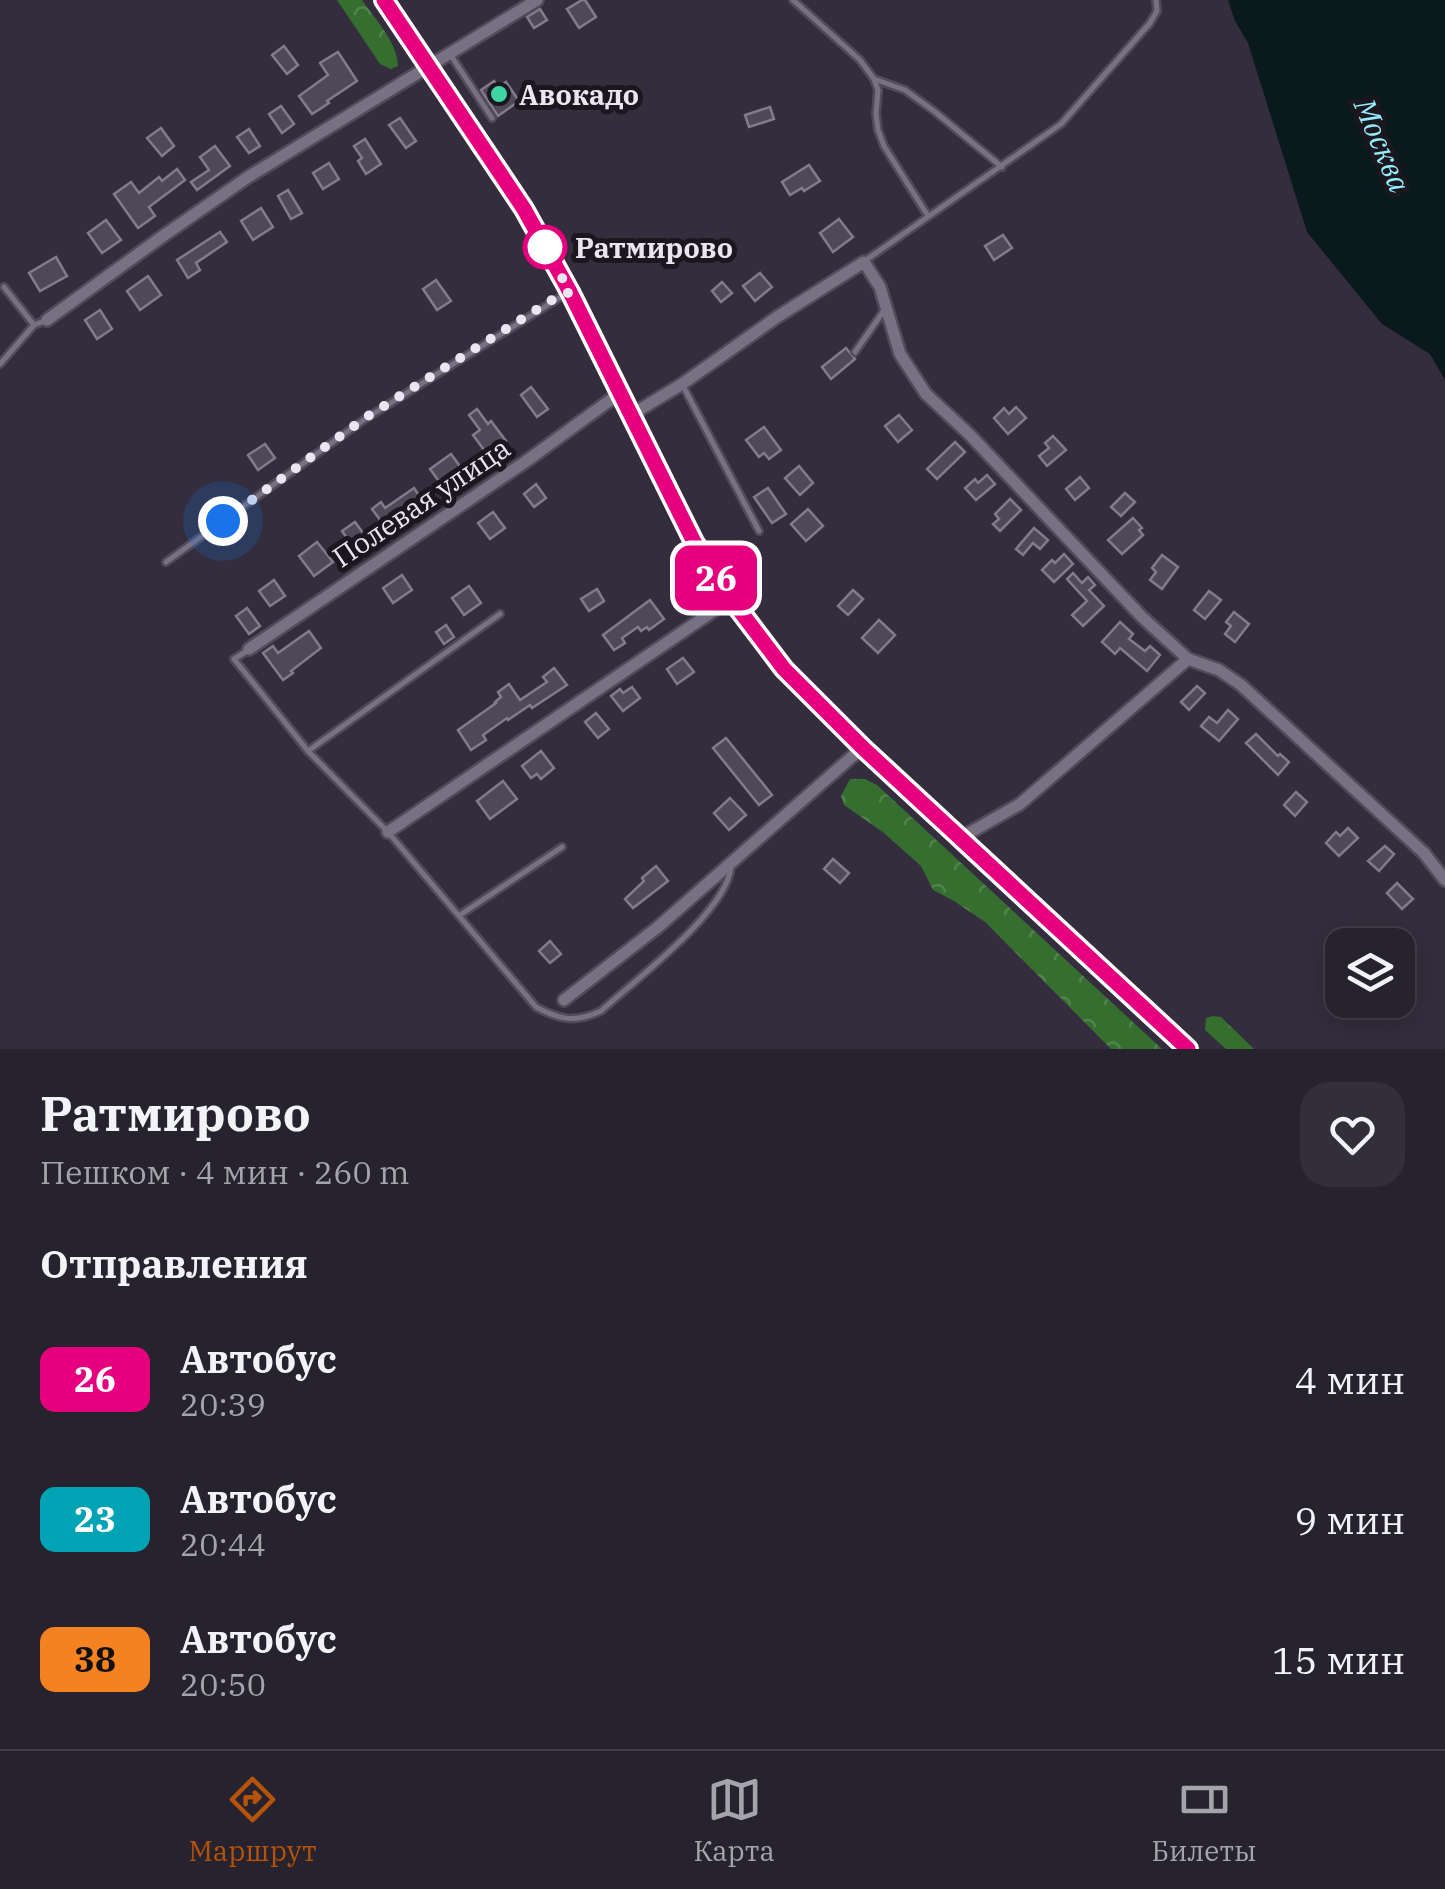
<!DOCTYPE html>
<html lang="ru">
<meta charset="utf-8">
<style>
:root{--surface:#26222e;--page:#322f3a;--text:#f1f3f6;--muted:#a4a4aa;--line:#423f4a;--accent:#b45309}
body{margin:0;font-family:"IBM Plex Serif",serif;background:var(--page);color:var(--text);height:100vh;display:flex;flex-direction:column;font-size:38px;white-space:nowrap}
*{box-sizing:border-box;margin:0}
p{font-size:32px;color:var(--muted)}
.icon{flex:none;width:55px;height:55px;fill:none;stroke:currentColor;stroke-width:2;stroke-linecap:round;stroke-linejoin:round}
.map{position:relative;height:1049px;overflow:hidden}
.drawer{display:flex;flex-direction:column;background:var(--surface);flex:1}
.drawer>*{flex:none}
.badge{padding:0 20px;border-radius:15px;font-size:35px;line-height:65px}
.buttons{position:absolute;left:1325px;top:928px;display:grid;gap:20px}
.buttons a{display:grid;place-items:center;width:90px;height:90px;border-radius:20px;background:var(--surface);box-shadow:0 5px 25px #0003,0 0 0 2px var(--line);font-size:50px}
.you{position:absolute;width:50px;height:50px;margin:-25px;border:8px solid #fff;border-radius:50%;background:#1a73e8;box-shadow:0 0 0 15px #1a73e833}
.map>.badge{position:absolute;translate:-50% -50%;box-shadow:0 0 0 5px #fff}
h2{padding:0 40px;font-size:38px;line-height:90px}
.round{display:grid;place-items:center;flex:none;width:105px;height:105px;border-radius:30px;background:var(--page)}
.summary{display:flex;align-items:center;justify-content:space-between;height:170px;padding:0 40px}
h1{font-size:48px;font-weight:800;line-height:75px}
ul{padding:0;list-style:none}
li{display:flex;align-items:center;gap:30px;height:140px;padding:0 40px}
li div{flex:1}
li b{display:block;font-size:38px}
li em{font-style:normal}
li .badge{min-width:110px;font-weight:700;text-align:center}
.tab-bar{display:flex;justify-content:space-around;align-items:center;height:140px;border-top:2px solid var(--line);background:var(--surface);font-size:28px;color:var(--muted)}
.tab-bar a{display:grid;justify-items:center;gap:5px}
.tab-bar .active{color:var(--accent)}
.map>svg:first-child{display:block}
</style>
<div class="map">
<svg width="1445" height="1049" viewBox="0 0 1445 1049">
<defs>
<pattern id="forest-crowns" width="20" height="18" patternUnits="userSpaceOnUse" patternTransform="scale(2.5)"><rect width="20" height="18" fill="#356e2e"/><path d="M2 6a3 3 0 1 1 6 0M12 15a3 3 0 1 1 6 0" fill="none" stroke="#52834d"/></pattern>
</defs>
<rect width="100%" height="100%" fill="#332d3d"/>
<g fill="url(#forest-crowns)">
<path d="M337 0H362C375 19 398 43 398 66L391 69 380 64Z"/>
<polygon points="850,779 865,779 877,785 1162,1049 1111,1049 985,922 954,901 933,890 921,866 884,833 844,805 841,796"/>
<polygon points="1213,1016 1221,1017 1254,1049 1226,1049 1205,1030 1206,1018"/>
</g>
<polygon fill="#09191c" points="1228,0 1445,0 1445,380 1430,354 1382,324 1307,232 1248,43 1235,21"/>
<g fill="#4e4859" stroke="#827b8e" stroke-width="2.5">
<polygon points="582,0 585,0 596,17 579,28 567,9"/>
<polygon points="540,9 547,20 534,28 527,17"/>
<polygon points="284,46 298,65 287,74 272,55"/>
<polygon points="338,52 357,81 327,101 329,103 312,114 299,96 328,75 320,63"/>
<polygon points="494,81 498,87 506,82 519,101 498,116 481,90"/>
<polygon points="281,106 294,124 282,133 269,114"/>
<polygon points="770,107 774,119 749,127 745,115"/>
<polygon points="400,118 416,141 406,148 389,125"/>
<polygon points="161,128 174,146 162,156 147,138"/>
<polygon points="249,129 260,146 249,153 237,137"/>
<polygon points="365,139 381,164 366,174 358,161 362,158 354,146"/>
<polygon points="215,146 230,166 197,190 191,182 209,170 200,157"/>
<polygon points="329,163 339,179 323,189 313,173"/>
<polygon points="809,165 820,181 804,191 802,188 790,195 782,182"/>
<polygon points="177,169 185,180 149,207 155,216 138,228 114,194 131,182 139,193 159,177 162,181"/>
<polygon points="288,190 302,213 291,219 278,196"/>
<polygon points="261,208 273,227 253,240 241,221"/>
<polygon points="839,219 853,237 833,252 820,233"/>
<polygon points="106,220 121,240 102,253 88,233"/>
<polygon points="220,232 227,242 196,263 200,270 188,278 177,260"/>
<polygon points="1003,235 1012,248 994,260 985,246"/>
<polygon points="56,257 67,276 40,291 29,273"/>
<polygon points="760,273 772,287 755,301 743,286"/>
<polygon points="148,276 161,295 140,310 127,291"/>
<polygon points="436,280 451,301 437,310 423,289"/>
<polygon points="722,282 732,293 721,302 712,291"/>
<polygon points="100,310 112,329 97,339 85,320"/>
<polygon points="846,348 855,359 831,379 822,367"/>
<polygon points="531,387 548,409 537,417 521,395"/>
<polygon points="1016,407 1026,418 1008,434 994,418 1004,408 1009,414"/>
<polygon points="477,409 488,424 491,421 506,441 487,454 473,435 480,430 469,415"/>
<polygon points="899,415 912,430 898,442 885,426"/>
<polygon points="764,427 781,450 769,459 764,453 759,457 746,440"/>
<polygon points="1053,436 1066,450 1047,466 1039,456 1049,448 1045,443"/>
<polygon points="955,442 965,452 937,479 927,469"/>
<polygon points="265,444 275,458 258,470 248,455"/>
<polygon points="451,454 462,469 441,484 430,469"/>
<polygon points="481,454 491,466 479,475 470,463"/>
<polygon points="799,466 813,483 800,495 785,478"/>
<polygon points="987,475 995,484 976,500 965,488 975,479 978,483"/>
<polygon points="1080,477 1089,488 1075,500 1066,489"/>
<polygon points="536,484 546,498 534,507 524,494"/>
<polygon points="414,488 422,500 416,504 419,508 401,521 396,515 383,524 372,509 381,502 385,508"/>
<polygon points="768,488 786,514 772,523 754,497"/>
<polygon points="1125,493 1135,502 1121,516 1111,507"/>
<polygon points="1010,499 1021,510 1000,531 993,524 999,519 995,514"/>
<polygon points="808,509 823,526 806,541 791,524"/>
<polygon points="493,512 505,528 490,539 478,523"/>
<polygon points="1133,518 1142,528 1139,530 1143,535 1122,554 1108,540"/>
<polygon points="355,522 363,533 358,536 363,542 354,548 342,531"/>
<polygon points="1034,528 1048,540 1040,549 1033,543 1023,555 1016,549"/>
<polygon points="317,542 333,562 314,576 299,556"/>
<polygon points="1064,554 1073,564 1054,582 1042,570 1052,560 1055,563"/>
<polygon points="1162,555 1178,567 1162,589 1150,580 1156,572 1152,568"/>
<polygon points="1073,573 1082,583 1088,577 1095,585 1089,590 1104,606 1083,626 1072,615 1087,601 1067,579"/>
<polygon points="402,575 412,590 393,603 383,588"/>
<polygon points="274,580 285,596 270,606 259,591"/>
<polygon points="469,586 481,603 464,615 452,598"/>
<polygon points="597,589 604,601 589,611 581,599"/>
<polygon points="853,590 863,599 848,615 838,606"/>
<polygon points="1209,591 1221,600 1205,619 1194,610"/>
<polygon points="650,600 664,619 649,630 647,627 641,631 638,627 622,638 625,643 614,650 603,635"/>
<polygon points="247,608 260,626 249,634 236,616"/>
<polygon points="1234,612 1249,624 1235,642 1225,634 1231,626 1226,622"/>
<polygon points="879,620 895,635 878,653 862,638"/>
<polygon points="1120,622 1133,634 1129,639 1145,651 1150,646 1160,655 1147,671 1120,648 1115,654 1102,642"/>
<polygon points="446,625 454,637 444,644 436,632"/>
<polygon points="309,631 321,648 291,671 293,673 283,680 263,653 273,646 278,653"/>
<polygon points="683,658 694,672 677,684 667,669"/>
<polygon points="554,668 567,685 532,708 530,705 508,720 507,718 483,735 486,740 471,750 458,730 496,703 495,702 501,697 498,692 509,684 520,700 547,682 543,677"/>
<polygon points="1197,686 1205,693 1189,710 1181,702"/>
<polygon points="632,687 640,698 623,711 611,696 620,689 623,693"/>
<polygon points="1228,710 1238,719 1219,741 1201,726 1209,717 1217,723"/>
<polygon points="596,713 609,729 598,738 585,722"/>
<polygon points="1256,734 1278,756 1280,754 1289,762 1278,775 1246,743"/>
<polygon points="726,738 772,795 759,805 713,748"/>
<polygon points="541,751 554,768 541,779 537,774 531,778 522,766"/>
<polygon points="503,781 517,799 490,819 477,801"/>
<polygon points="1296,792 1307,802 1295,816 1284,805"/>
<polygon points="730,798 746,815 729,830 714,813"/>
<polygon points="1348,828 1358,838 1339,856 1326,843 1336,832 1340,836"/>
<polygon points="1385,846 1394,854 1379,871 1368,861"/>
<polygon points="833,859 849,873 840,883 824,869"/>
<polygon points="656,866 668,881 633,908 625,899 644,881 642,878"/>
<polygon points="1397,883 1413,899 1402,909 1387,893"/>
<polygon points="550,941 561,954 550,963 539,951"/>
</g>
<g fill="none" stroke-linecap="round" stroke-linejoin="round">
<g stroke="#514b59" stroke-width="10">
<g id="service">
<polyline points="793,0 860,60 874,79 878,90 876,114 878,130 884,146 928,216"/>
<polyline points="450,54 492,118"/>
<polyline points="874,79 905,90 934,111 1002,167"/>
<polyline points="866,260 1061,124 1150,23 1157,11 1156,0"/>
<polyline points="4,287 34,325"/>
<polyline points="855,352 885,309"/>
<polyline points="0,364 34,325 47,320"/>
<polyline points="682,384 759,531"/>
<polyline points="166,562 365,419 567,293"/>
<path d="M247 651 234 659 308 751 388 832 536 1007C560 1020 575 1023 601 1011 635 980 728 911 731 866"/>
<polyline points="308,751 500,614"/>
<polyline points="460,915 562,847"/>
</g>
</g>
<g stroke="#514b59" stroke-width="16">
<g id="minor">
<polyline points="47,320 163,236 248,177 537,0"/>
<polyline points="631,415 682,384 777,317 864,262 880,287 900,354 926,394 969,434 1142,617 1188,659 1219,670 1241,685 1424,853 1445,880"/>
<polyline points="249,649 525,462 620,393"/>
<polyline points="388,832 731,599"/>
<polyline points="962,837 1020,804 1188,659"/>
<polyline points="564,1000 658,927 863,747"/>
</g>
</g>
<g stroke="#514b59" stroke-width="19">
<polyline id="tertiary" points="384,0 524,209 570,292 694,542 754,631 784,669 863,747 1188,1049"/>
</g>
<use href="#service" stroke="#787184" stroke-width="5"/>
<use href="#minor" stroke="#787184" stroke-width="11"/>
<use href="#tertiary" stroke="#787184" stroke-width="14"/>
</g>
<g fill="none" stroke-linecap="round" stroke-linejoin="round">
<g stroke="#fff" stroke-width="22">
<polyline id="line" points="384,0 524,209 570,292 694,542 731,599 784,669 863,748 1188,1049"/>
</g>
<use href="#line" stroke="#e6007e" stroke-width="15"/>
<polyline stroke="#eae6f1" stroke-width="10" stroke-dasharray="0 18" points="223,521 365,418 552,300 570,292 539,237 545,247"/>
</g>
<circle fill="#3ed4a3" stroke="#1a171e" stroke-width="4" cx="499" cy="94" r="10"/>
<circle fill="#fff" stroke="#e6007e" stroke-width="5" cx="545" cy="247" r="20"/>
<g text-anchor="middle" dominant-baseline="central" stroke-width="10" stroke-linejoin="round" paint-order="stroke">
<g font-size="28" font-weight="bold" fill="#eae6f1" stroke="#1a171e" text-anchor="start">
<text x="519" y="94">Авокадо</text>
</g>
<g font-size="28" font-weight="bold" fill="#eae6f1" stroke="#1a171e" text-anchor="start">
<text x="575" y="247">Ратмирово</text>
</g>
<g font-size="28" fill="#eae6f1" stroke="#1a171e">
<text transform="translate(421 502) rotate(-34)">Полевая улица</text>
</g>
<g font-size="30" font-style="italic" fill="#94ebfa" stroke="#1a171e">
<text transform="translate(1383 145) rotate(67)">Москва</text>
</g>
</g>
</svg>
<div class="buttons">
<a><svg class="icon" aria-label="layers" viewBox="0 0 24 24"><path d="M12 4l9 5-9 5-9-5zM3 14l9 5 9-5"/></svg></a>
</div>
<div class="you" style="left:223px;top:521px"></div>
<b class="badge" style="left:716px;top:578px;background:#e6007e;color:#fff">26</b>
</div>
<section class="drawer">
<div class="summary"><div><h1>Ратмирово</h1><p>Пешком · 4 мин · 260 m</p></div><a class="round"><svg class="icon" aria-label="heart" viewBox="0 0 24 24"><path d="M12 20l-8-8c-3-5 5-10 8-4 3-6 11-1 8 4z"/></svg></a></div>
<h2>Отправления</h2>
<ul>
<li><span class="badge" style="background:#e6007e;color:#fff">26</span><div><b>Автобус</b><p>20:39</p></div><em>4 мин</em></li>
<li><span class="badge" style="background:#00a3b4;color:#fff">23</span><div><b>Автобус</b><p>20:44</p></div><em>9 мин</em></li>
<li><span class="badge" style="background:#f58220;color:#111">38</span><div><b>Автобус</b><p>20:50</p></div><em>15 мин</em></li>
</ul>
</section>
<nav class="tab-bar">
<a class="active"><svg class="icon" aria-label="directions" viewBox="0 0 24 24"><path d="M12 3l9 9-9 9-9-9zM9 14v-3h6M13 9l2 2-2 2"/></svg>Маршрут</a>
<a><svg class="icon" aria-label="map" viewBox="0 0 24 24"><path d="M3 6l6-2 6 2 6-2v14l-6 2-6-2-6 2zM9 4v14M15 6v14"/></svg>Карта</a>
<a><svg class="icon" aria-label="tickets" viewBox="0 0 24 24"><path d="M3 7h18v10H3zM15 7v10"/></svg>Билеты</a>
</nav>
